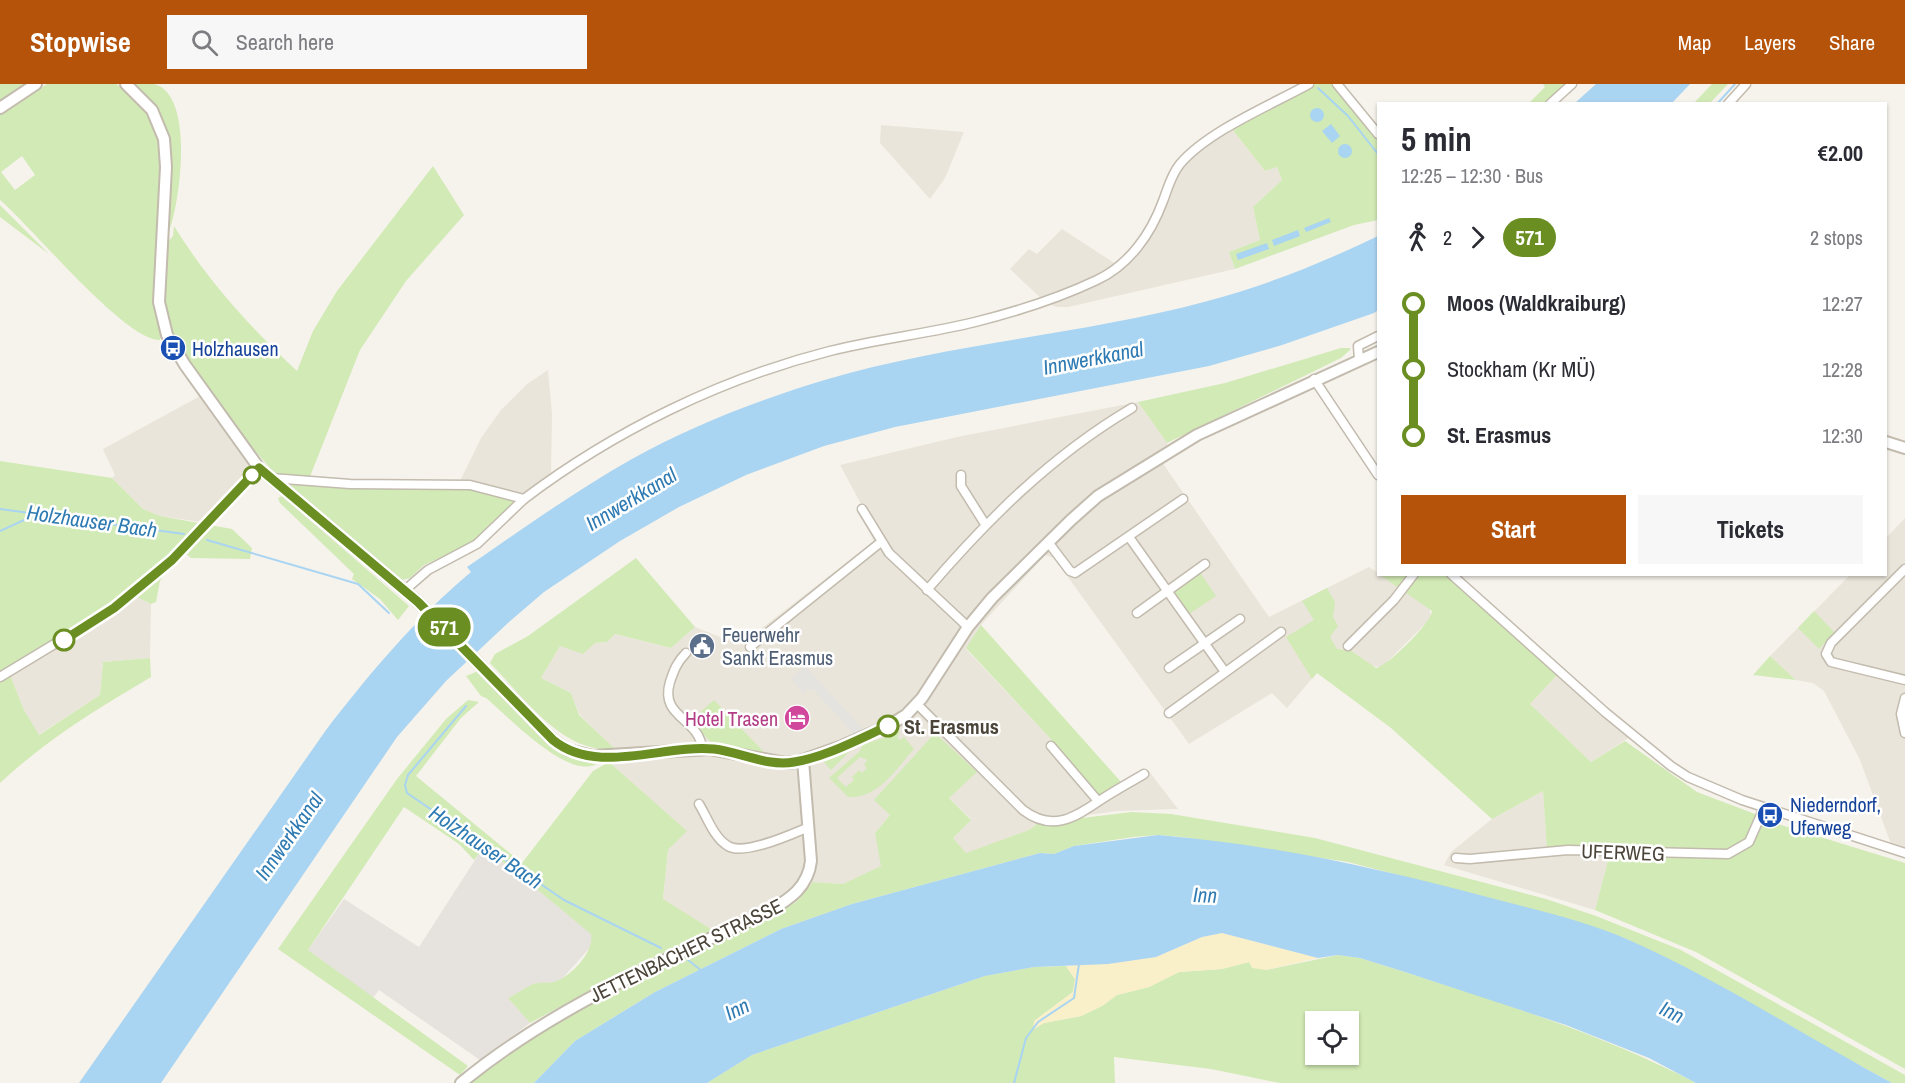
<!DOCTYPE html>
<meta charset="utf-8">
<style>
:root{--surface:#fff;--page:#f7f7f7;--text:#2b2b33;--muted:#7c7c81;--accent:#b45309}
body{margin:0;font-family:"Archivo Narrow",sans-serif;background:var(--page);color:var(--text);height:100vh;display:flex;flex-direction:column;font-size:22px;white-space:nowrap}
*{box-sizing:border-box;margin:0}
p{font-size:20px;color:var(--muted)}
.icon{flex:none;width:33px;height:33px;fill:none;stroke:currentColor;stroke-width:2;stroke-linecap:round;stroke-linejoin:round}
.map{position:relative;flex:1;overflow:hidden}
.panel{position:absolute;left:1377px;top:18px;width:510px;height:474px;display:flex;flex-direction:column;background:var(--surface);border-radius:0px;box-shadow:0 2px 4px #0004}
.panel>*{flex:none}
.badge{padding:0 12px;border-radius:20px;font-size:21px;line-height:39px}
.fabs{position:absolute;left:1305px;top:927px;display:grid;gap:12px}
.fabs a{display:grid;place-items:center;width:54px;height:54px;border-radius:0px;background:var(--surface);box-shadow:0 2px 4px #0004;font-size:30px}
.map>.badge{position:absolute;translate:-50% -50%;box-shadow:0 0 0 3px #fff}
.legs{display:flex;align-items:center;gap:9px;height:66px;padding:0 24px;font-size:20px}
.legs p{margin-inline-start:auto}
.overview{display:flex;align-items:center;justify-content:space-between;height:102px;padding:0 24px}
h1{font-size:33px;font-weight:800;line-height:45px}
.cta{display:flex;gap:12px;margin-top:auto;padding:12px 24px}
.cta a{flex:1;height:69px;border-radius:0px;background:var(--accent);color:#fff;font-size:24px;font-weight:800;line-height:69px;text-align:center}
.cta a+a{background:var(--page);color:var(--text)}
ul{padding:0 24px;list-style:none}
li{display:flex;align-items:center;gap:21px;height:66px;font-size:22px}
li i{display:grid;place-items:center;width:9px;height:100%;margin:0 8px;background:currentColor}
li i::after{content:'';width:15px;height:15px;margin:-8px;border:4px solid;border-radius:50%;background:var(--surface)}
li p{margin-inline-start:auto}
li:first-child i{background:linear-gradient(#0000 50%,currentColor 0)}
li:last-child i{background:linear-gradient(currentColor 50%,#0000 0)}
header{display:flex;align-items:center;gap:36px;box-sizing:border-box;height:84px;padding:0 30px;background:var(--accent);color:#fff}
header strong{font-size:28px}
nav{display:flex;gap:33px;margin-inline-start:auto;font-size:21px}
.search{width:420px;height:54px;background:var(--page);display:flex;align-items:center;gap:15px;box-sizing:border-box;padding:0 21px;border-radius:0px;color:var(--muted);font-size:22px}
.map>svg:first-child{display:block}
</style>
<header>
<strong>Stopwise</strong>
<div class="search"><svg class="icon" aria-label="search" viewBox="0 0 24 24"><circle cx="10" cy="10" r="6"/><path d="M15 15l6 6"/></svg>Search here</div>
<nav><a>Map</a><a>Layers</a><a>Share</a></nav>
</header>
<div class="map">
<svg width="1905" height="999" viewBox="0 0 1905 999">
<rect width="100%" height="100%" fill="#f6f3ec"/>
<g fill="#eae5da">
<polygon points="881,41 964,48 945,94 930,115 880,59"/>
<polygon points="1232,45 1265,87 1277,83 1282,96 1253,123 1260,156 1229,168 1235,185 1068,223 1057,223 1047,220 1010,185 1029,165 1037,170 1062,145 1122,184 1140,164 1174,92 1185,77 1215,54"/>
<polygon points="548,286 552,330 551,390 529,408 522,409 459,399 481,354 501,326 527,300"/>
<polygon points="202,311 254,384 207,439 160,432 143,425 112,394 115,391 103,365"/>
<polygon points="1138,318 1167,359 1171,372 1163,378 1164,381 1269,533 1369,483 1429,523 1431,532 1428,537 1382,583 1371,582 1350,566 1337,565 1287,624 1272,609 1189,660 1054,474 1045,471 981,541 966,565 1048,652 1098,715 1148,686 1178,725 1118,727 1087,731 1069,738 1037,740 1029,746 966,770 953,754 971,735 949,714 890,731 875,749 882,782 843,800 813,798 795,819 722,852 663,816 668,766 686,747 609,678 614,665 579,630 571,609 541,594 560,562 607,558 614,550 671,564 695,543 740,561 874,457 857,426 862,422 840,381 957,353"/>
<polygon points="1905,434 1905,767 1892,763 1860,676 1824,607 1813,599 1796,596 1770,572 1850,491 1886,490 1886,454"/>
<polygon points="138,513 151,520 150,574 103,578 100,611 38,651 24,626 10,591"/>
<polygon points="1558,590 1630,653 1591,678 1530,620"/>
<polygon points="1543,707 1547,765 1610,769 1595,826 1444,781 1451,768 1492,735"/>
</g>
<polygon fill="#e6e2dd" points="482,765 510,783 592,850 593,860 562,895 549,900 536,899 508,914 530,939 480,976 379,906 373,914 308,866 344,815 419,863"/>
<g fill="#d2eab5" fill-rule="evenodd">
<polygon points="0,0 26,0 0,18"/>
<path d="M47 0H116L136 13 157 46 161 88 154 210 162 251 160 256C125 257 31 142 0 116V29ZM22 72 35 91 15 106 1 88Z"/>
<path d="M135 0C140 0 148 0 154 0 196 10 180 125 167 153 169 92 184 46 135 0Z"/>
<polygon points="1316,0 1332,0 1344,10 1378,52 1378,136 1354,141 1235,185 1229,168 1260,156 1253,123 1282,96 1277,83 1265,87 1232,45"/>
<polygon points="1543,0 1565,0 1544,19 1528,20 1545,3"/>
<polygon points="1712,0 1728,0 1710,19 1694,19"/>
<path d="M433 82 464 131 406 197 360 266 309 395 276 391 237 346 180 268 164 233V162L173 152 174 142C208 197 250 243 297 287L313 247 337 207Z"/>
<polygon points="0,121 49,170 0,133"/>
<polygon points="1341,264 1350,264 1350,266 1341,274 1167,359 1138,318 1225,299"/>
<polygon points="0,377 112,394 143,425 160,432 232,445 252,464 250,475 191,474 181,465 160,497 156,518 151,520 137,513 0,589"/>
<polygon points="281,396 461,403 514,416 513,423 476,458 424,481 410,494 402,496"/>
<polygon points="282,412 409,522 398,536 380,515 352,495 354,490 280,419 278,414"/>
<path d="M636 474 695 543 671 564 615 550 607 558 595 559 583 570 560 562 541 594 571 609 579 631 615 665C563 671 523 612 490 579L495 570 528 552Z"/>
<polygon points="1199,487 1216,512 1189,530 1172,506"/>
<path d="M1380 491H1447L1558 590 1530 620 1591 678 1625 657 1697 708 1755 730 1757 737 1747 757 1728 768 1547 765 1543 707 1492 735 1391 644 1317 589 1312 595 1286 553 1314 536 1302 517 1327 504 1335 518 1333 533 1338 542 1330 553 1337 565 1350 566 1376 584C1388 582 1431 539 1432 527Z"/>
<polygon points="1814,527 1835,549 1819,565 1798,544"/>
<polygon points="981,541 1122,699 1099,716 1048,652 966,564"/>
<polygon points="1770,572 1796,596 1753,591"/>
<path d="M150 574 151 593C97 625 46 656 0 699V596L10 591 24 626 39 651 100 611 103 578Z"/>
<path d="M476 588H481L544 652 600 678C571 701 507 631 486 614L481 612 466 592Z"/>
<path d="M468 616 479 618 461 634 416 692 522 779 593 687 609 678 687 747 668 766 663 815 714 847 647 876 530 939 508 914C516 910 525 904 533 900 542 897 551 901 561 895 575 887 594 867 591 850L510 783 483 765 474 776 459 760 404 723 308 866 468 982 460 991 278 865 397 695 446 635Z"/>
<polygon points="714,616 765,669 712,659 690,637"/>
<path d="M898 647 900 649 897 653 900 656 904 653 914 665C896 685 878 715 848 713L829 694 859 668 863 660 891 652ZM860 673 867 676 864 681 867 684 862 689 859 686 852 693 854 696 846 703 837 694Z"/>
<path d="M935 649 977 688 949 714 971 736 953 754 966 769 1029 746 1037 740H1055L1082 734 1132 728 1171 730 1315 754 1546 815 1596 832 1681 866 1905 991V999H1892L1627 855 1504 818 1348 778 1183 753 1158 751 1133 753 1074 762 1054 770 1040 769 852 820 781 845 655 908 575 957 534 999H468C571 923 678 872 795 819L813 798 843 800 881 782 875 749 890 731 874 716Z"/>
<polygon points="853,664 831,686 822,676"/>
<polygon points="1765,736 1905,779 1905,985 1696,868 1595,826 1610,769 1713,773 1756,751"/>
<path d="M1338 871 1360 874C1474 910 1590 944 1696 999H1280L1211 985 1114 973 1115 999H707L752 971 985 892 1034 883 1066 882 1075 895 1073 908 1034 937V945L1044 939 1081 932 1102 922 1117 911 1149 903 1179 888 1222 885 1249 878 1266 886ZM1316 938H1348V970H1316Z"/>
</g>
<polygon fill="#f9efc9" points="1222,849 1318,874 1266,886 1252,884 1249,878 1222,885 1179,888 1149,903 1117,911 1102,922 1081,932 1044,939 1033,945 1034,937 1073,908 1075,895 1066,882 1156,873 1202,853"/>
<polygon fill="#e5e3e0" points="805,582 864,646 854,650 814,606 811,607 808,604 803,609 791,595"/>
<g fill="#a9d4f2">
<polygon points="1596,0 1690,0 1672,19 1575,19"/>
<circle cx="1317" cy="31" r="7"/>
<polygon points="1331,40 1340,52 1332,59 1322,47"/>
<circle cx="1345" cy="67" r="7"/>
<polygon points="1329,134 1331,138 1306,148 1304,144"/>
<polygon points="1298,146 1300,152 1274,162 1272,156"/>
<path d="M1378 152V226L1374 229 1282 261 1209 282 895 343 824 362 746 391 679 423 620 457 544 508 509 538 446 597 397 653 161 999H79L326 646C370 589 416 534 471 488L467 483C521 446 575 407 632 375 693 341 761 315 828 295 951 259 1080 251 1204 218 1265 202 1322 179 1378 152Z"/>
<polygon points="1267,159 1269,165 1238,176 1236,170"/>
<path d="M1158 751C1271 760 1381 785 1491 814 1536 826 1586 837 1629 856 1720 896 1804 952 1892 999H1696L1649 974 1566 941 1405 888 1360 874 1338 871 1318 874 1222 849 1202 853 1156 873 1108 880 1034 883 985 892 752 971 707 999H534L575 957 655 908 781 845 852 820 1040 769 1054 770 1074 762Z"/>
</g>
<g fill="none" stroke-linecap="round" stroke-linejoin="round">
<g stroke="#a9d4f2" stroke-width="2">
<polyline points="1318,4 1348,32 1378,70"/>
<polyline points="1717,20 1735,0"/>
<polyline points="0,425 184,450"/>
<polyline points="0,447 35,431"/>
<polyline points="207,456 358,500 389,529"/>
<polyline points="466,622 408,691 405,701 407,709 564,816 661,864"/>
<polyline points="688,876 702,887"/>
<polyline points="1014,999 1026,954 1038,938 1074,914 1079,880"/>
</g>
<g stroke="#c2bbae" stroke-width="11">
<g id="minor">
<polyline points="1337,0 1378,50"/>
<polyline points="1550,20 1572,0"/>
<polyline points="1728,20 1746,0"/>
<polyline points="1359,275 1358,262 1378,252"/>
<polyline points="1314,295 1378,391"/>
<polyline points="961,391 961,402 985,440"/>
<path d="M271 394 350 400 470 401 524 415C614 347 720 295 830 267 877 255 927 250 975 238 1015 228 1059 214 1097 196 1129 181 1151 150 1163 117 1168 104 1171 91 1180 80 1208 47 1271 21 1309 0"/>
<polyline points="862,425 889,469 968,543"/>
<polyline points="1129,453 1225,588"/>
<polyline points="1048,458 1070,487 1075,489 1183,415"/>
<polyline points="1905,485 1831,559 1826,570 1831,578 1905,596"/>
<polyline points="1451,490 1605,628 1671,682 1688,693 1742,716 1905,769"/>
<polyline points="405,506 428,486 477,460 524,415"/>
<path d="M927 506C988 435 1051 372 1132 324"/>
<polyline points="1137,529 1205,480"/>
<polyline points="1348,562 1394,516 1414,490"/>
<polyline points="750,563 881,458"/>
<path d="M686 569C677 578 674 586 670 598 659 634 700 634 702 665"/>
<polyline points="1169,584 1240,535"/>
<polyline points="0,593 114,524 172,476 259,384"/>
<polyline points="1905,614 1901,630 1905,649"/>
<path d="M917 620 1023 726C1052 748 1074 734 1099 717 1114 707 1129 699 1144 690"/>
<polyline points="1169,629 1281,548"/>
<polyline points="1051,662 1098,717"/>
<path d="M699 720C707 733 714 754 728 762 744 772 792 750 809 743"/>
<polyline points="1456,774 1470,775 1568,766 1728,770 1749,758 1764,724"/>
</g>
</g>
<g stroke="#c2bbae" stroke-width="14">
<g id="tertiary">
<polyline points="126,0 152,26 164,55 166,83 159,218 167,251 185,281 259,384 418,518 553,656 568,666 593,672 710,665 785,679 797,678 842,662 888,642 906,631 922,614 968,543 992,514 1071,436 1098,412 1197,351 1378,268"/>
<polyline points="0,24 36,0"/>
<polyline points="1886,358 1905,364"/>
<path d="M461 999C553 923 662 878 769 827 790 815 808 803 811 777L803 676"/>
</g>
</g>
<use href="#minor" stroke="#fff" stroke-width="8"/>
<use href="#tertiary" stroke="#fff" stroke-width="10"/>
</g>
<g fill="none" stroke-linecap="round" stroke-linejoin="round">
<g stroke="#fff" stroke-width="14">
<path id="line-1" d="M64 556 114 524 172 476 259 384 418 518 553 656C597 692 663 660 714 665 740 668 768 683 794 678 826 673 859 655 888 642"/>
</g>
<use href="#line-1" stroke="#6b8e23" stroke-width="9"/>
</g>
<defs>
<g id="bus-disc" transform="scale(1.35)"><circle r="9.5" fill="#1a4fb4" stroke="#fff"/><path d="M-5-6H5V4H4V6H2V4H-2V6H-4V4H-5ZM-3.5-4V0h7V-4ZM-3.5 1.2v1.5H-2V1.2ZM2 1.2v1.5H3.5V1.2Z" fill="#fff"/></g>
<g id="civic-disc" transform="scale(1.35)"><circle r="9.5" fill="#5c6f8a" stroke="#fff"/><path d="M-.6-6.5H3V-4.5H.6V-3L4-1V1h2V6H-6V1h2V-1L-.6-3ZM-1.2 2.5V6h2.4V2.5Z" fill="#fff"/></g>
<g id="hotel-disc" transform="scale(1.35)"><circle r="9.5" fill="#d1479c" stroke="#fff"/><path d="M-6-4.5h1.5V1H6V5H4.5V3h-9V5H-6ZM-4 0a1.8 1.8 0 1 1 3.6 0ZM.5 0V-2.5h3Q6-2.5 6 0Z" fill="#fff"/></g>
</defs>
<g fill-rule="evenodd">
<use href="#bus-disc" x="173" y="264"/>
<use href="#civic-disc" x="702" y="562"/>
<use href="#hotel-disc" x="797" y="634"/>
<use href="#bus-disc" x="1770" y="731"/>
</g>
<g fill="#fff" stroke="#6b8e23" stroke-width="3">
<circle cx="252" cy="391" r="8"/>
<circle cx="64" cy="556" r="10"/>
<circle cx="888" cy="642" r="10"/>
</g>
<g text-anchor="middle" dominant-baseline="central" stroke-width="5" stroke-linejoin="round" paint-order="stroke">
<g font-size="20" fill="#164399" stroke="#fff" text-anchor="start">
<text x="192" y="264">Holzhausen</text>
<text x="1790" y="720">Niederndorf,<tspan x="1790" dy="23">Uferweg</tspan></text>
</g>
<g font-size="20" fill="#4e5e75" stroke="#fff" text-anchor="start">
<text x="722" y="550">Feuerwehr<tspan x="722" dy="23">Sankt Erasmus</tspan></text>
</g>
<g font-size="20" fill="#b23c85" stroke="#fff" text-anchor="end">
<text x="778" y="634">Hotel Trasen</text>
</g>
<g font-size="20" font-weight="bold" fill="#4b4439" stroke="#fff" text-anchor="start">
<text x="904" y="642">St. Erasmus</text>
</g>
<g font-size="20" fill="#4b4439" stroke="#fff">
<text transform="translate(1623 768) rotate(2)">UFERWEG</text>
<text transform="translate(686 866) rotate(-26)">JETTENBACHER STRASSE</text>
</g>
<g font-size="21" font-style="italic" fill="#2e7ab2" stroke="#fff">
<text transform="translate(1093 274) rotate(-11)">Innwerkkanal</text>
<text transform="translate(631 415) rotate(-31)">Innwerkkanal</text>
<text transform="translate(92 437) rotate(8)">Holzhauser Bach</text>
<text transform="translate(289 752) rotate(-55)">Innwerkkanal</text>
<text transform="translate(486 763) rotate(34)">Holzhauser Bach</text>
<text transform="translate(1205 811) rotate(2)">Inn</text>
<text transform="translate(737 925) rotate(-25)">Inn</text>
<text transform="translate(1672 928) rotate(26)">Inn</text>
</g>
</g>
</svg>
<div class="fabs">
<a><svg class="icon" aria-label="locate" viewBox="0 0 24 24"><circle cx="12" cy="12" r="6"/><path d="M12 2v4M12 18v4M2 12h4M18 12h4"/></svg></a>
</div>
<b class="badge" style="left:444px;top:543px;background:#6b8e23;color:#fff">571</b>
<section class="panel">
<div class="overview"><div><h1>5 min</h1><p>12:25 – 12:30 · Bus</p></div><b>€2.00</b></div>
<div class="legs"><svg class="icon" aria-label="walk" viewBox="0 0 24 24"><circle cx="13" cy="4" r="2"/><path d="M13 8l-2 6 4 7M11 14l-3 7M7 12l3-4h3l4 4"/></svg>2<svg class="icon" aria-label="forward" viewBox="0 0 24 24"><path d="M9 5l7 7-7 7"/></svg><b class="badge" style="background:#6b8e23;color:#fff">571</b><p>2 stops</p></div>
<ul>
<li><i style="color:#6b8e23"></i><b>Moos (Waldkraiburg)</b><p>12:27</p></li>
<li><i style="color:#6b8e23"></i><span>Stockham (Kr MÜ)</span><p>12:28</p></li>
<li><i style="color:#6b8e23"></i><b>St. Erasmus</b><p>12:30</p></li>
</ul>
<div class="cta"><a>Start</a><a>Tickets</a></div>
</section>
</div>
